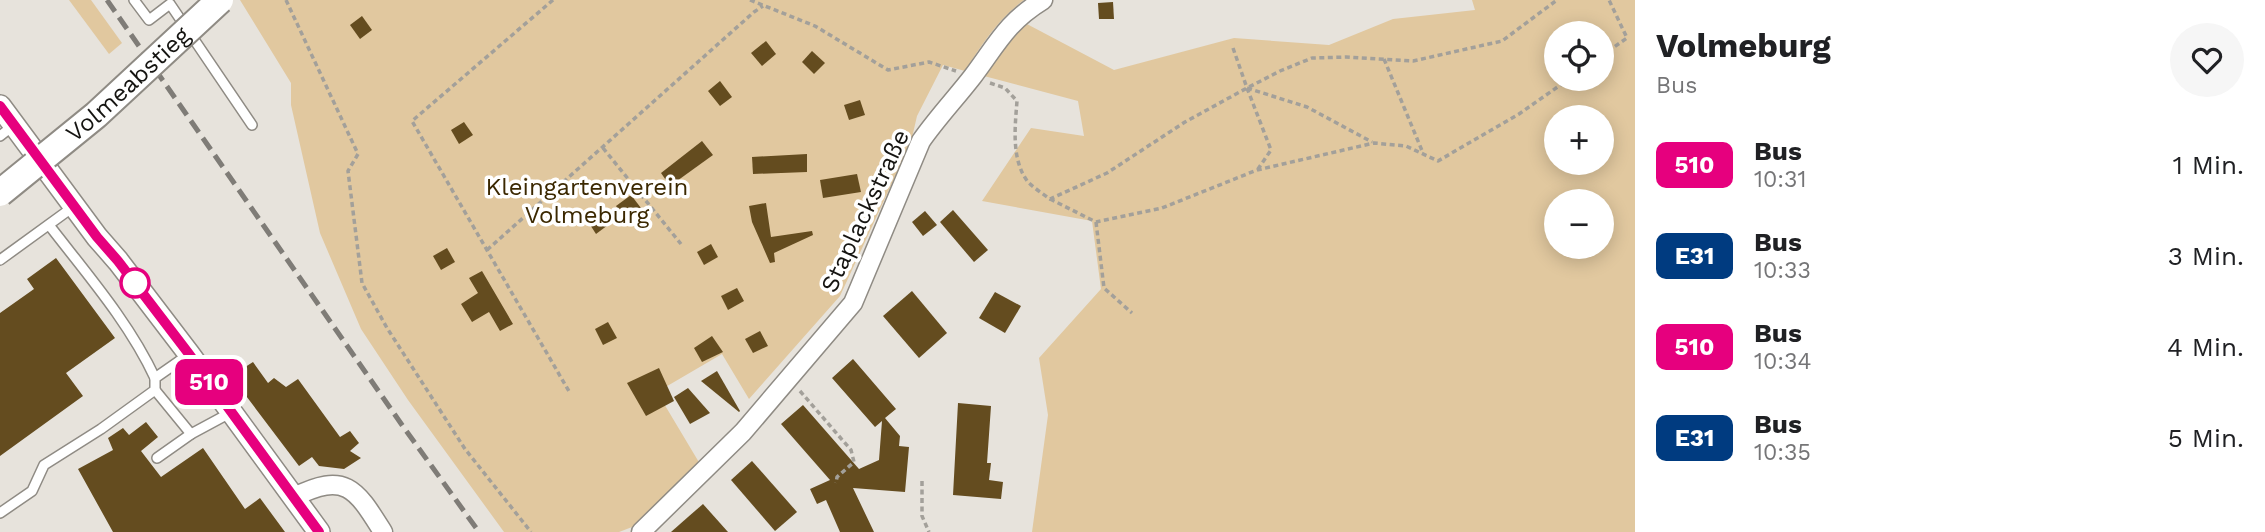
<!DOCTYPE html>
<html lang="de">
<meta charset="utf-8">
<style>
:root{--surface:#fff;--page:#f6f6f6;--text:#202124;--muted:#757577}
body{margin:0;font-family:"Work Sans",sans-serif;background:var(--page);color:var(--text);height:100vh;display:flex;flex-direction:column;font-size:26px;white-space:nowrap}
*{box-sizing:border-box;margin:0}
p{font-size:23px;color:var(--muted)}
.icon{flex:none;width:38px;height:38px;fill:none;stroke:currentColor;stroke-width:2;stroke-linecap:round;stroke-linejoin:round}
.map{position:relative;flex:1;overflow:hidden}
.details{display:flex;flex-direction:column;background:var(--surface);width:630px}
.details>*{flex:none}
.badge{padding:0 14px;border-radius:10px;font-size:24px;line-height:46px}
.controls{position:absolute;left:1544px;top:21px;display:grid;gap:14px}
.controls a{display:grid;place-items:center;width:70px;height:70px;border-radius:50%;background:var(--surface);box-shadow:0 4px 18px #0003;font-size:35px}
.map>.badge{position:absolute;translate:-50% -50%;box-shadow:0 0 0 4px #fff}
.round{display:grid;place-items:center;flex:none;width:74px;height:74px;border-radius:37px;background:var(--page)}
.summary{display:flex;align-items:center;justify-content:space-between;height:119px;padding:0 21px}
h1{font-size:33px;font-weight:700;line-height:52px}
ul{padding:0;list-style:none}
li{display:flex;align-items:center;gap:21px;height:91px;padding:0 21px}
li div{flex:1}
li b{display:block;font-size:26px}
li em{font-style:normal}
li .badge{min-width:77px;font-weight:700;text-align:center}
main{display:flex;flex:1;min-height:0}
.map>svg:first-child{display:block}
</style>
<main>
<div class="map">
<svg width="1635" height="532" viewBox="0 0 1635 532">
<rect width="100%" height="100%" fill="#e7e3dc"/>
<g fill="#e1c89f" fill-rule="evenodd">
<polygon points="69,0 91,0 122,43 109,54"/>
<path d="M240 0H1024C998 19 982 44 965 71L943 65 917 116 911 142 840 296 749 399 722 354 657 392 700 464 640 524 619 532H504L408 400 361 329 320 233 291 105V83Z"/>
<path d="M1472 0H1635V532H1032L1048 415 1039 358 1101 289 1092 221 982 201 1031 128 1084 136 1078 101 984 76 1007 40 1025 23 1114 70 1234 38 1329 45 1393 19 1475 10ZM1556 33H1601V79H1556ZM1556 117H1601V163H1556ZM1556 201H1601V247H1556Z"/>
</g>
<g fill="#644c1f">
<polygon points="1113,2 1114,19 1099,19 1098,3"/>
<polygon points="362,16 372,30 360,39 350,25"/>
<polygon points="766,41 776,54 762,66 751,53"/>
<polygon points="812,51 825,63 814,74 802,62"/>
<polygon points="720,81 732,97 720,106 708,91"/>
<polygon points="860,100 865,115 849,120 844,105"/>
<polygon points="464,122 473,135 459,144 451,130"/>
<polygon points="702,141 713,155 670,186 661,173"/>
<polygon points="807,154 807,172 753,174 752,157"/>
<polygon points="857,174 861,192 823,198 820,180"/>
<polygon points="631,195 641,208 626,220 616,206"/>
<polygon points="766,203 771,237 812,231 813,235 774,253 775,262 770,263 752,222 749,206"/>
<polygon points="953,210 988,250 974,262 940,222"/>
<polygon points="925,211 937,225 923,236 912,222"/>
<polygon points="599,212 608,225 596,234 587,220"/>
<polygon points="711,244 718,257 704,265 697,252"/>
<polygon points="447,248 455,262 441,270 433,256"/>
<polygon points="56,258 115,338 66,373 83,396 0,456 0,313 34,289 27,279"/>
<polygon points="482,271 513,324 500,331 489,312 472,322 461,304 478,293 469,278"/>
<polygon points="737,288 744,301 728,310 721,296"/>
<polygon points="912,291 947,333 919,358 883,316"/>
<polygon points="995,292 1021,306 1005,333 979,318"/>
<polygon points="608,322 617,338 603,345 595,329"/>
<polygon points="760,331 768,346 753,353 745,339"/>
<polygon points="712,336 723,352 702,362 694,348"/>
<polygon points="853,359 896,409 885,418 900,436 899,446 909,447 905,492 853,488 874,532 840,532 826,500 817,504 810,489 830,480 781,424 803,405 859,469 879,460 882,421 875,427 832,378"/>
<polygon points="253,362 268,383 274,378 286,387 298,379 340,437 350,431 359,443 350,451 361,458 344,469 319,466 312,457 299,466 231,376"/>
<polygon points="659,368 674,401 646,416 627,383"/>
<polygon points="717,371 740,411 739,412 701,381"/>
<polygon points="688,388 710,413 690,424 674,397"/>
<polygon points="958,403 991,406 987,463 991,463 989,480 1003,482 1001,499 953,495"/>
<polygon points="146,422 158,437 141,451 161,477 203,448 245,509 260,498 285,532 113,532 78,469 113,450 108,438 123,428 129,435"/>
<polygon points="752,461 797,512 775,531 731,480"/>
<polygon points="703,504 728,532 671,532 688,517"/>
</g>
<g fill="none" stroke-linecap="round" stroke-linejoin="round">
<g stroke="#8f8b84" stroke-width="12">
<g id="service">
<polyline points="134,0 149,20 170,4 252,125"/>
<polyline points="0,136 14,125"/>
<path d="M49 225C86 273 129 322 155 378"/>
<polyline points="0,260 73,207"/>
<polyline points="155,390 191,434"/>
<polyline points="157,458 191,434 230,413"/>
<polyline points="0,513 32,491 44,465 101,429 155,390 155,378 188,355"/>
</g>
</g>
<g stroke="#8f8b84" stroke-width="21">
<g id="minor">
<path d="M294 497C346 471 356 489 383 532"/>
<path d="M641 532 743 432 853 303 921 141C937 118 956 98 973 76 997 44 1007 22 1043 0"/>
</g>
</g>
<g stroke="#8f8b84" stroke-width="24">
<polyline id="tertiary" points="0,106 97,237 118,261 189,354 319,532"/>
</g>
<g stroke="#a3a09a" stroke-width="3.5" stroke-dasharray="5 3.5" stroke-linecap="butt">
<polyline points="286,0 358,154 348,171 362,283 387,328 465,449 531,532"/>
<polyline points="553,0 412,121 570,393"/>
<polyline points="750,0 815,26 888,70 929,62 956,71"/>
<polyline points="1233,48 1247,88 1307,107 1372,142"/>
<polyline points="1601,56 1627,38 1609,0"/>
<polyline points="1384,59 1423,153"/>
<path d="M990 83 1005 88 1017 101C1015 127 1011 160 1028 182 1034 188 1043 194 1050 199L1107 173 1185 122 1247 88 1280 71 1312 58 1346 57 1413 61 1502 41 1557 0"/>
<polyline points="1247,88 1271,150 1258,169"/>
<polyline points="603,148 681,244"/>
<polyline points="1050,199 1096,222 1162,208 1257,170 1374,143 1406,146 1438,161 1519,114 1569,79"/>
<polyline points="1096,222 1104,288 1132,313"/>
<polyline points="487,250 754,12 763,6"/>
<polyline points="800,391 851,450 854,462 837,477 836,483"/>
<polyline points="922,481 922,516 929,532"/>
</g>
<use href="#service" stroke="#fff" stroke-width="9"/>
<use href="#minor" stroke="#fff" stroke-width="18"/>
<use href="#tertiary" stroke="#fff" stroke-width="21"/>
<polyline stroke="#7f7c77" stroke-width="5" stroke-dasharray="14 7" stroke-linecap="butt" points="107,0 402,425 479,532"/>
<g stroke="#8f8b84" stroke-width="30" stroke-linecap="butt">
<g id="primary-bridge">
<path id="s1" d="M0 193 96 115 220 0"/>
</g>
</g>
<use href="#primary-bridge" stroke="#fff" stroke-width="26"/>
</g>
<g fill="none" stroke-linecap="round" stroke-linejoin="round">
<g stroke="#fff" stroke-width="16">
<polyline id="line" points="0,106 97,237 118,261 189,354 319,532"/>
</g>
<use href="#line" stroke="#e6007e" stroke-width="10"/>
</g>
<circle fill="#fff" stroke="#e6007e" stroke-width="3.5" cx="135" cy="283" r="14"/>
<g text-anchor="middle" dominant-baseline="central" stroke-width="7" stroke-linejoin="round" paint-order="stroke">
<g font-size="24" fill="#151411" stroke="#fff">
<text stroke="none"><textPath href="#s1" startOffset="168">Volmeabstieg</textPath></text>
<text transform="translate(865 211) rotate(-65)">Staplackstraße</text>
</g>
<g font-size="24" fill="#3b2801" stroke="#fff">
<text x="587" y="187">Kleingartenverein<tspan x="587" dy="28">Volmeburg</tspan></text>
</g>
</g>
</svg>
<div class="controls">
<a><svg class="icon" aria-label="locate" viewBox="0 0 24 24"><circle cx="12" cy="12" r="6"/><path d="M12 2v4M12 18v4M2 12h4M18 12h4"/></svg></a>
<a>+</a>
<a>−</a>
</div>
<b class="badge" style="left:209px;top:382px;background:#e6007e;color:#fff">510</b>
</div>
<section class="details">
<div class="summary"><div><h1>Volmeburg</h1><p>Bus</p></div><a class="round"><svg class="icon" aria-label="heart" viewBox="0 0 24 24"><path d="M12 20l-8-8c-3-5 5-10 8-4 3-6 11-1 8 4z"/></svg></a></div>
<ul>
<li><span class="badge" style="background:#e6007e;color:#fff">510</span><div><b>Bus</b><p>10:31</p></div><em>1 Min.</em></li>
<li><span class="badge" style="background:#003b80;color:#fff">E31</span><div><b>Bus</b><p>10:33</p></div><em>3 Min.</em></li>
<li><span class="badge" style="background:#e6007e;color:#fff">510</span><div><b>Bus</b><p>10:34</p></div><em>4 Min.</em></li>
<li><span class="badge" style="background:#003b80;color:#fff">E31</span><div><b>Bus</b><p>10:35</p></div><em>5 Min.</em></li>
</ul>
</section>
</main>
